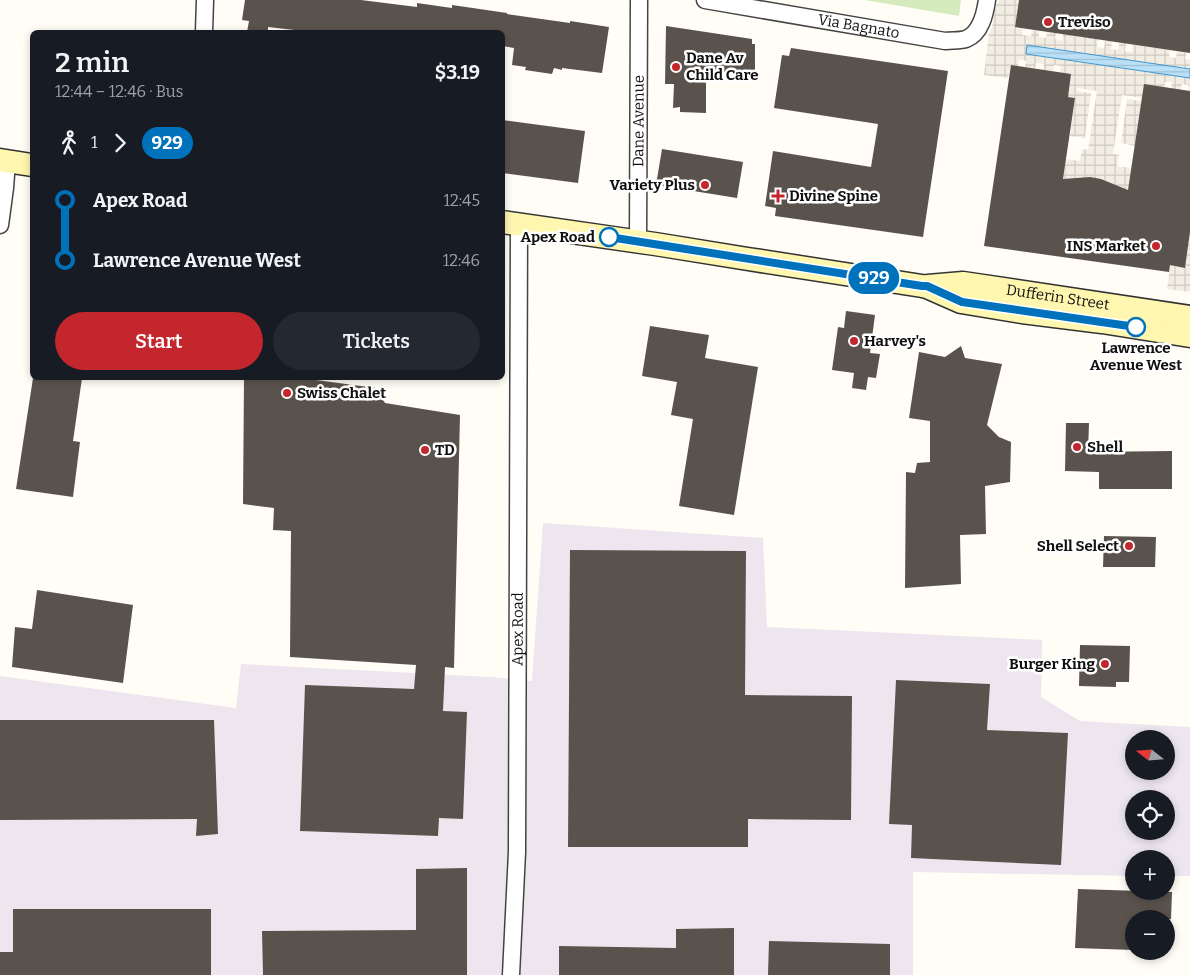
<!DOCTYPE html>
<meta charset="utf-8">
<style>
:root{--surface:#171b24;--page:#242831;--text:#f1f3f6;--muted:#9ea1a6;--accent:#c4262e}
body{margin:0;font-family:Bitter,serif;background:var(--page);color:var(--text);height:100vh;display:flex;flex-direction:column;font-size:19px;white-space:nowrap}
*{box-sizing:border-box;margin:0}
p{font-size:16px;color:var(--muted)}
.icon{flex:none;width:28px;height:28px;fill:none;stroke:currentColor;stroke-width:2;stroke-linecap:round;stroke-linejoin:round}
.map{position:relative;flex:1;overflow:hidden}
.panel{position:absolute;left:30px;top:30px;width:475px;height:350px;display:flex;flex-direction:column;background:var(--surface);border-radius:8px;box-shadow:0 2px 8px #0003}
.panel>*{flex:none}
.badge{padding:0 10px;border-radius:16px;font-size:18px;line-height:32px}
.needle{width:32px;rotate:287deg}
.controls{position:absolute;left:1125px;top:730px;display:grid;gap:10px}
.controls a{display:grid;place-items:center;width:50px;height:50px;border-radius:50%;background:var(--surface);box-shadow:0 2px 8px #0003;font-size:25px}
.map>.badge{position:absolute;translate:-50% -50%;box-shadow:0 0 0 2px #fff}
.legs{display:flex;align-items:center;gap:8px;height:55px;padding:0 25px;font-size:16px}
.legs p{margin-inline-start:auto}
.overview{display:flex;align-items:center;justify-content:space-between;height:85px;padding:0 25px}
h1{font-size:28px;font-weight:600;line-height:38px}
.primary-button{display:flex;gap:10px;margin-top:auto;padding:10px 25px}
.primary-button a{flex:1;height:58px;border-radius:30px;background:var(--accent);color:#fff;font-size:20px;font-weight:600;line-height:58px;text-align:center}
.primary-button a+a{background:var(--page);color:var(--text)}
ul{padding:0 25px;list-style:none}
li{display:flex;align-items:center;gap:18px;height:60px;font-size:19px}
li i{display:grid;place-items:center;width:8px;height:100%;margin:0 6px;background:currentColor}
li i::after{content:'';width:12px;height:12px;margin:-6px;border:4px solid;border-radius:50%;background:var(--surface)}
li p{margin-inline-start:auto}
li:first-child i{background:linear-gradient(#0000 50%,currentColor 0)}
li:last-child i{background:linear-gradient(currentColor 50%,#0000 0)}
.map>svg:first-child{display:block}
</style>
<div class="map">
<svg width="1190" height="975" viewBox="0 0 1190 975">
<defs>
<pattern id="plaza-grid" width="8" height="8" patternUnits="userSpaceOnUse" patternTransform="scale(1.25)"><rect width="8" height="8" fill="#f1ede2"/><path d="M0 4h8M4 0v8" fill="none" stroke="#cecac1"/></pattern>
<pattern id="water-rules" width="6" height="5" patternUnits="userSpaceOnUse" patternTransform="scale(1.25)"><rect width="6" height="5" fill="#b9e0f7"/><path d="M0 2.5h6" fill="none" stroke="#9ebfd3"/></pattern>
</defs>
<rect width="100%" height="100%" fill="#fffdf5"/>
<path fill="#eee6ef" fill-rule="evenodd" d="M543 523 763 538 767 627 1042 640 1041 697 1080 721 1190 727V876H1166V859H1134V876L913 872V975H0V676L236 708 241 664 491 677 532 681ZM1134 739H1166V771H1134ZM1134 799H1166V831H1134Z"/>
<polygon fill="#d5ebbd" points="865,0 961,0 959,16"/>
<g fill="url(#plaza-grid)" fill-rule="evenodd">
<path d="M999 0H1019L1015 27 1023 28 1022 35 1031 36 1032 30 1039 31V37L1046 38 1047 32 1056 33 1055 39 1062 41 1063 34 1098 39 1097 47 1104 48 1105 41H1112L1111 49 1118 50 1119 43H1126L1125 51 1132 52 1133 45 1170 50 1169 57 1176 58 1177 51 1186 53 1185 59 1190 60V69L1027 46 1026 54 1190 78V91H1188L1189 85 1182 84 1181 90 1171 89 1172 82H1165L1147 195 1054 189 1056 175H1064L1066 159 1080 161 1082 149 1088 150 1097 91 1077 88V91L1091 93 1085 138 1070 136 1075 98 1068 97 1060 73 1061 66 1054 65 1053 71 1043 70 1044 64 1036 63 1035 69 1025 67 1026 61 1019 59 1018 66 1011 65 1008 78 984 75 989 32 992 28 996 5ZM1122 95 1142 98 1141 101 1127 99 1121 143 1135 146 1131 168 1117 166 1119 155 1113 154Z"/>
<polygon points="1190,232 1190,292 1167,289 1170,265 1185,267"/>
</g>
<polygon fill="url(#water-rules)" stroke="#3f96cf" points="1027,45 1190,69 1190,78 1026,54"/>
<g fill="#5a524d">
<polygon points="245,0 361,0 417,7 417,3 452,8 452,5 507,13 507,14 570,23 570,21 609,27 602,73 562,68 562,70 554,68 552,74 525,70 526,67 512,65 514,48 502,46 502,32 312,32 268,27 268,32 247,32 249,21 242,20"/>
<polygon points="1019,0 1190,0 1190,53 1015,27"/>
<polygon points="666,26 752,39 752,44 755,44 755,72 706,72 706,113 680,112 680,107 673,108 674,84 665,84"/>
<polygon points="791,48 948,71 923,237 775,216 776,208 765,206 773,151 871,167 878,124 774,108 782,55 789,56"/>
<polygon points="1011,65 1071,74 1068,97 1075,98 1063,179 1090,177 1101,179 1128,190 1144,84 1190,91 1190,232 1185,268 1170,265 1169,272 984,246"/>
<polygon points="502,120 585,131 578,183 502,173"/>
<polygon points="662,149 743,162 737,198 656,185"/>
<polygon points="846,311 875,315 870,353 880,354 876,378 868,377 866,390 852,388 854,373 832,370 838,327 844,328"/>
<polygon points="650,326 709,335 705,358 758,367 734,515 679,506 693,419 671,415 677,382 642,376"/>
<polygon points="961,346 965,358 1002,364 987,425 999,437 1011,442 1010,482 985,486 986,534 960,535 961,584 905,588 906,472 915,473 917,463 930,462 930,421 909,418 919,352 945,357"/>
<polygon points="33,378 82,378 73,441 80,442 73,497 16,489"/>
<polygon points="244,378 312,378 316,380 376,388 385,403 460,415 454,668 445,667 443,711 467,712 463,819 439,818 438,836 300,831 305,685 414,689 416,665 290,657 291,531 273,530 274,508 243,504"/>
<polygon points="1066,423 1089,423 1088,452 1172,451 1172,489 1099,489 1099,472 1065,471"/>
<polygon points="1104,536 1156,537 1155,567 1103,567"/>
<polygon points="570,550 746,551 745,695 852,696 851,820 748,819 748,847 568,847"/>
<polygon points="37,590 133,605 123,683 12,667 15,627 32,629"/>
<polygon points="1080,645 1130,646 1129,682 1116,682 1116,687 1079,686"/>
<polygon points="896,680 990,684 987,730 1068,733 1061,865 911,858 912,825 889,824"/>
<polygon points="0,720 214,720 218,834 196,836 197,819 0,820"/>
<polygon points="467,868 467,975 263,975 262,931 416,930 416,869"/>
<polygon points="1078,889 1172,892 1171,919 1134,919 1134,950 1075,948"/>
<polygon points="13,909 211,909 211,975 0,975 0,952 13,952"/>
<polygon points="734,928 734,975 559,975 559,946 676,948 676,929"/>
<polygon points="769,941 890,944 890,975 768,975"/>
</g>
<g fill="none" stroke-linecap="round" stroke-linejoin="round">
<g stroke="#444" stroke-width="19">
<g id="street">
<path id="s1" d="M705 0 945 41C952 40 960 41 966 39 981 33 985 14 987 0"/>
<polyline points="204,32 205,0"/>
<polyline points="0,225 5,188 7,161"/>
<path id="s2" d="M638 241 639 0"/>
<path id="s3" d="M511 975 517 852 519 224"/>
</g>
</g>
<g stroke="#333" stroke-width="25">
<g id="secondary">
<polyline points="0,160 32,165"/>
<polyline points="502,222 655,244 748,259 922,286 927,287 961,302 1022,312 1102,322 1190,336"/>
<path id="s4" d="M928 286 963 283 1190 317"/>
</g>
</g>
<use href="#street" stroke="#fff" stroke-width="16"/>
<use href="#secondary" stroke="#fff6b0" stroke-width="22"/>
</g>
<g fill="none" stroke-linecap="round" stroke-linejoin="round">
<g stroke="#fff" stroke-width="11">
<polyline id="line-1" points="609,237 922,286 927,286 962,302 1136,327"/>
</g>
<use href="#line-1" stroke="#0072bc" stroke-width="8"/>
</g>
<g fill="#c4262e" stroke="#fff" stroke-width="2">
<circle cx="1048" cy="22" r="5"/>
<circle cx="676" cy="67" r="5"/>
<circle cx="705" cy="185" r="5"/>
<path d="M775.5 188.5h5v5h5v5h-5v5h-5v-5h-5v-5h5z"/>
<circle cx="1156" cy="246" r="5"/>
<circle cx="854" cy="341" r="5"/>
<circle cx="287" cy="393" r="5"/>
<circle cx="1077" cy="447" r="5"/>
<circle cx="425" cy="450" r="5"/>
<circle cx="1129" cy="546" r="5"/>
<circle cx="1105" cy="664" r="5"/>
</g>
<g fill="#fff" stroke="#0072bc" stroke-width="2.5">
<circle cx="609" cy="237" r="9"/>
<circle cx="1136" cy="327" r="9"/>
</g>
<g text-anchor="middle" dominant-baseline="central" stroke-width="5" stroke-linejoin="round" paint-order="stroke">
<g font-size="15" font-weight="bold" fill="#111" stroke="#fff" text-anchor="start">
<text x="1058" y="22">Treviso</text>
<text x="686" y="58">Dane Av<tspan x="686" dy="17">Child Care</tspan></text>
<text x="695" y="185" text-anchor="end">Variety Plus</text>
<text x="789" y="196">Divine Spine</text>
<text x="1146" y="246" text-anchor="end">INS Market</text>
<text x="864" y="341">Harvey's</text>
<text x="297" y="393">Swiss Chalet</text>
<text x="1087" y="447">Shell</text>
<text x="435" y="450">TD</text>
<text x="1119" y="546" text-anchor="end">Shell Select</text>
<text x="1095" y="664" text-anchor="end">Burger King</text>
</g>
<g font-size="15" fill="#111" stroke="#fff">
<text stroke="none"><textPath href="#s1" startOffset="156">Via Bagnato</textPath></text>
<text stroke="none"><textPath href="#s2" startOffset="120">Dane Avenue</textPath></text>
<text stroke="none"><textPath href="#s4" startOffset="131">Dufferin Street</textPath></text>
<text stroke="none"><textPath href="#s3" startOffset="346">Apex Road</textPath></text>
</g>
<g font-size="15" font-weight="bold" fill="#111" stroke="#fff" text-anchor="end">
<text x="595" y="237">Apex Road</text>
<text x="1136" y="348" text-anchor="middle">Lawrence<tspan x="1136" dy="17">Avenue West</tspan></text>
</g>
</g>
</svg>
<div class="controls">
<a><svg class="needle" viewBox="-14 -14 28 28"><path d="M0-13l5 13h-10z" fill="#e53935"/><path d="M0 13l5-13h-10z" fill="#9ea1a6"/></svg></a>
<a><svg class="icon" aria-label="locate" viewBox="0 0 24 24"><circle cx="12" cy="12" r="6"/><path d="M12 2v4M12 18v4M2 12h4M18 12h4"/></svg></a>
<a>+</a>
<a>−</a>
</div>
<b class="badge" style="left:874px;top:278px;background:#0072bc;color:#fff">929</b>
<section class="panel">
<div class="overview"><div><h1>2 min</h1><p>12:44 – 12:46 · Bus</p></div><b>$3.19</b></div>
<div class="legs"><svg class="icon" aria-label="walk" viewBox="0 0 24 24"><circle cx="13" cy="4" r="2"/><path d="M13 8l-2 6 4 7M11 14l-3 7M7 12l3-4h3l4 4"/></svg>1<svg class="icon" aria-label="forward" viewBox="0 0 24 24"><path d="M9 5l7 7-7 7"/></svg><b class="badge" style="background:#0072bc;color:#fff">929</b></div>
<ul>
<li><i style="color:#0072bc"></i><b>Apex Road</b><p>12:45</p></li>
<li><i style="color:#0072bc"></i><b>Lawrence Avenue West</b><p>12:46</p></li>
</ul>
<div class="primary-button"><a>Start</a><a>Tickets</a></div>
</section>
</div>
